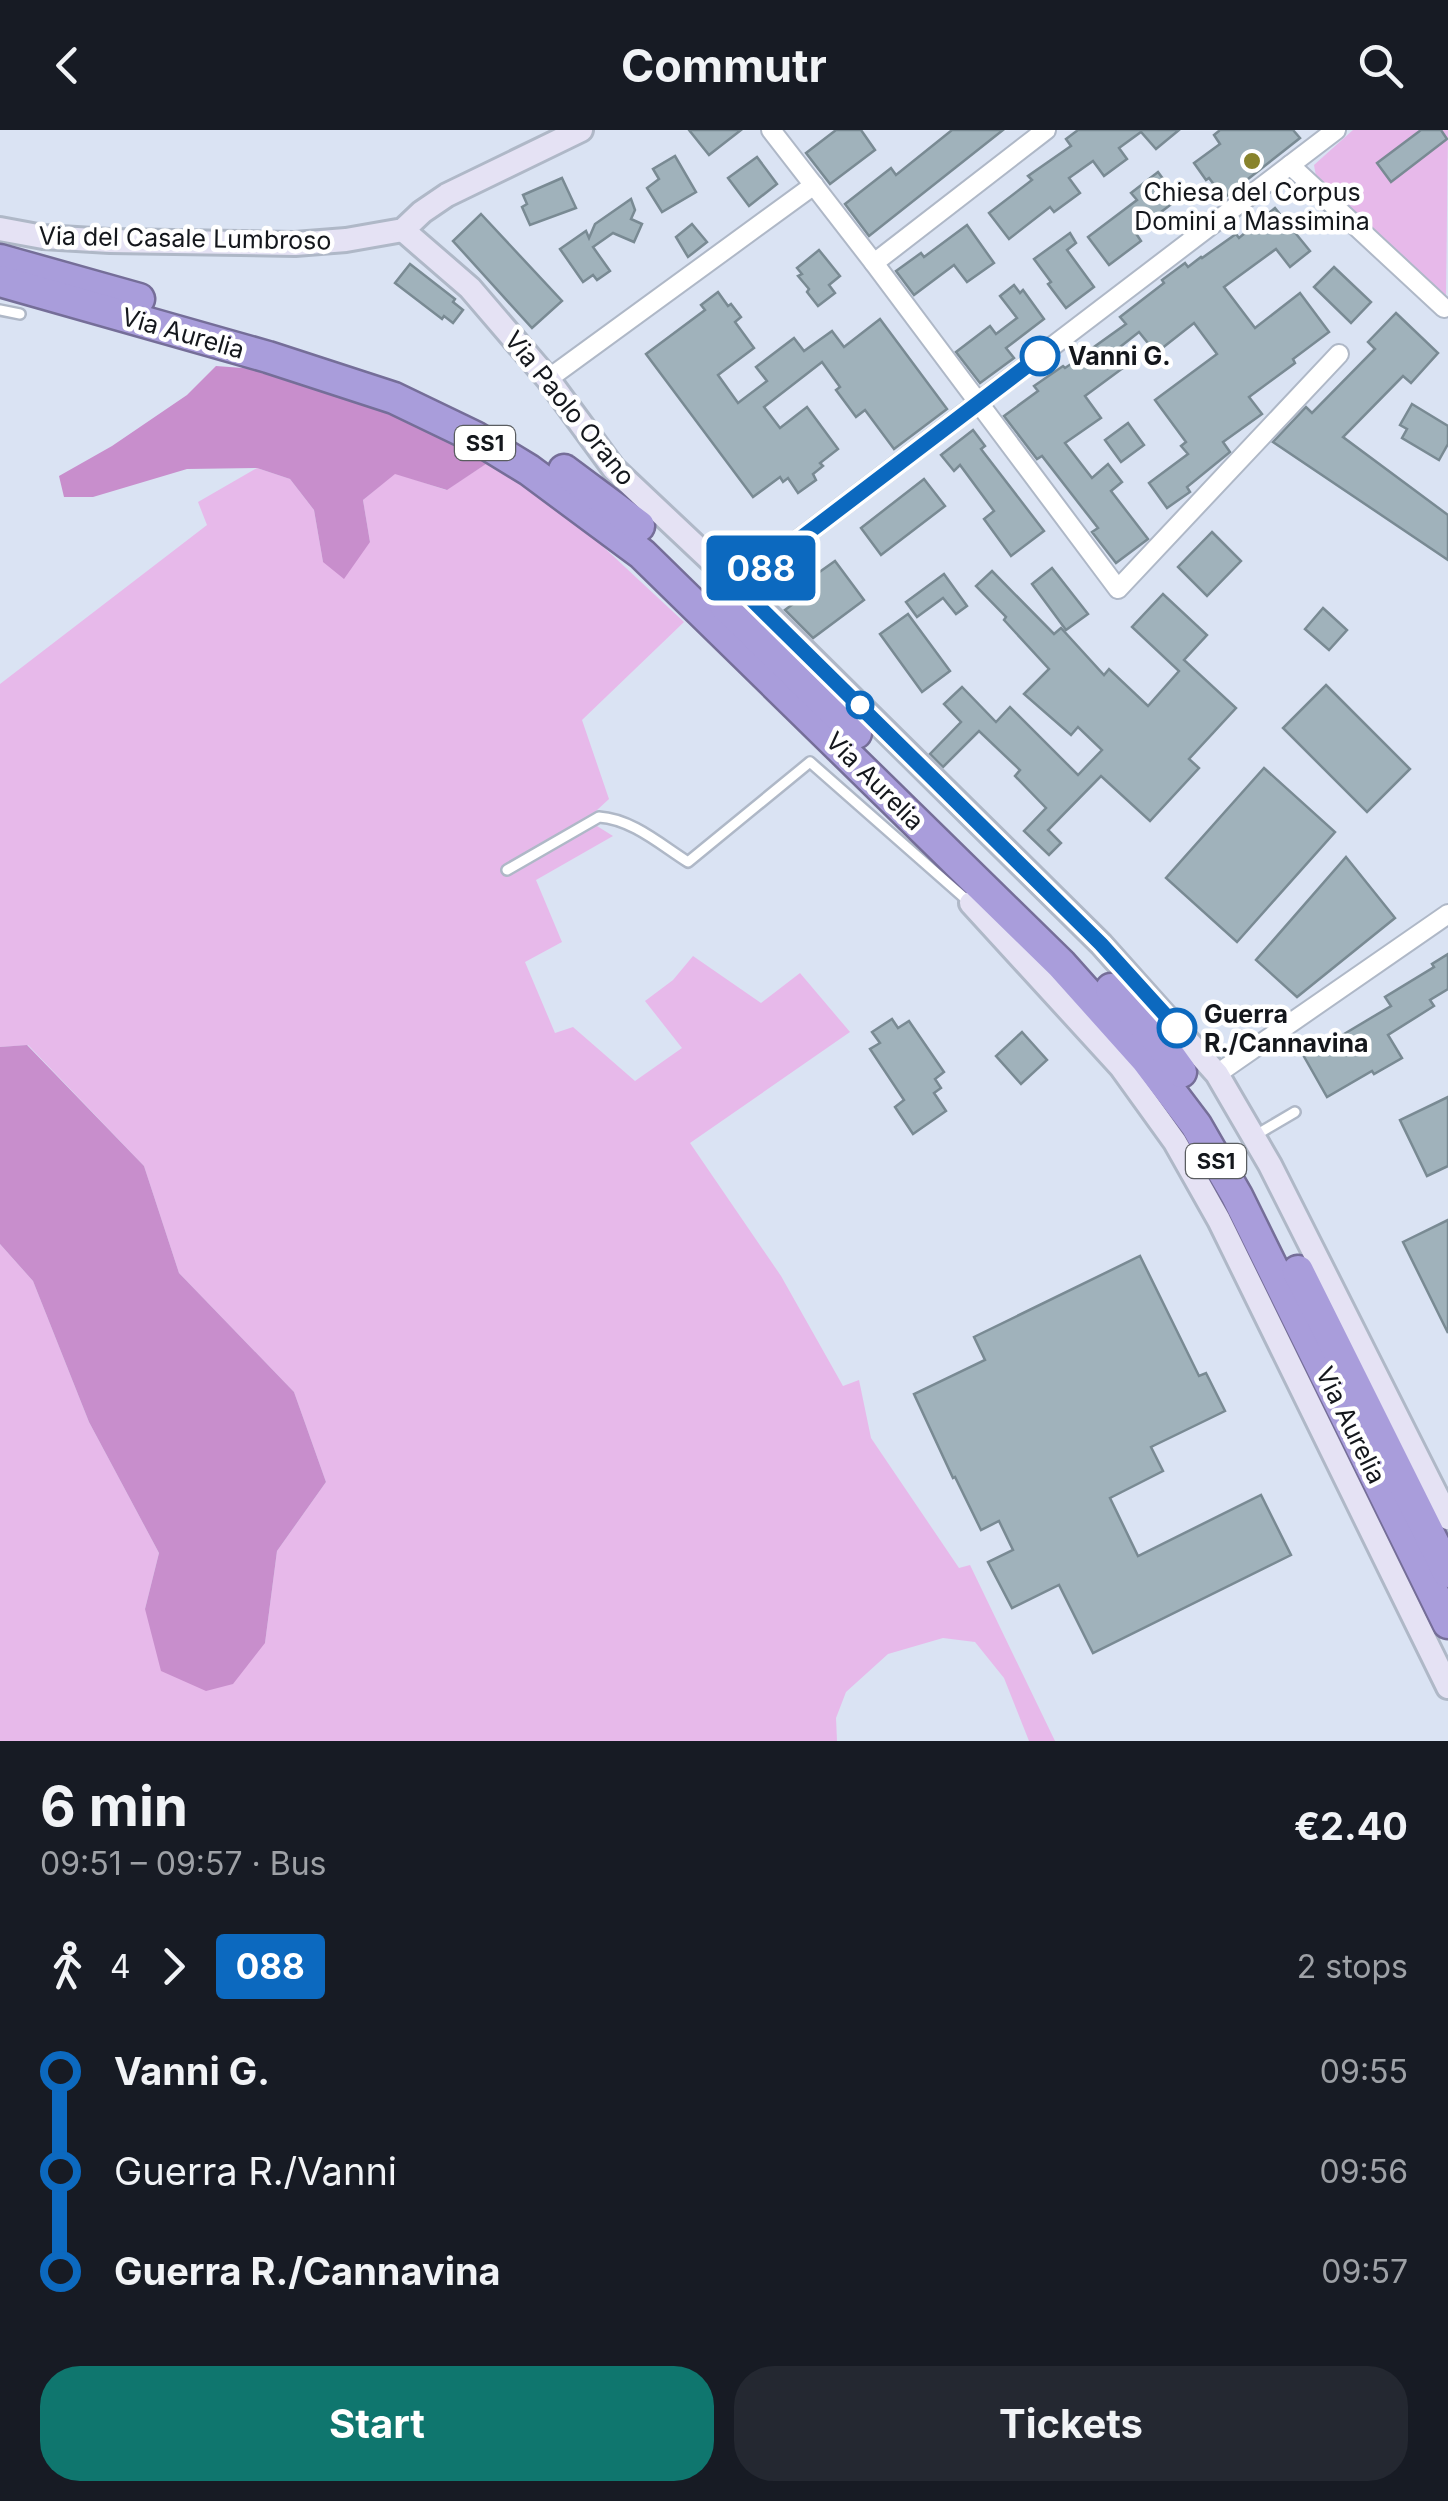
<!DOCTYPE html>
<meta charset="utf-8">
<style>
:root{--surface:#171b24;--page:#242831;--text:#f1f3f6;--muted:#9ea1a6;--accent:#0f766e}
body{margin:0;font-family:Inter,sans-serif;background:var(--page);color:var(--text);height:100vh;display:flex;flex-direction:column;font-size:38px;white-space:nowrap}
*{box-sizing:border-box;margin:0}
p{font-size:32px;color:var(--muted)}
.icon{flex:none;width:55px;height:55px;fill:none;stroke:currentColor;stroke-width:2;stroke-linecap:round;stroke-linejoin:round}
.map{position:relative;height:1611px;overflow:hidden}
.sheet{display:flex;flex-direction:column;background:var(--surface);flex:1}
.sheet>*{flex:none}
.badge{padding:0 20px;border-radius:8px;font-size:35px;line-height:65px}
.map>.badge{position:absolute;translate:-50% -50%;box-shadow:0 0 0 5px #fff}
.legs{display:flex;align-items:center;gap:15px;height:110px;padding:0 40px;font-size:32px}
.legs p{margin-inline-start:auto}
.headline{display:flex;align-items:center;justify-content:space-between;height:170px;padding:0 40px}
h1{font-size:55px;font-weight:700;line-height:75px}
.primary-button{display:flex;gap:20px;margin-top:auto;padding:20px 40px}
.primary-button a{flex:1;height:115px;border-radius:40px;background:var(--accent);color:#fff;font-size:40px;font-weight:700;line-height:115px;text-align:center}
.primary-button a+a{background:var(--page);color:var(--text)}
ul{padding:0 40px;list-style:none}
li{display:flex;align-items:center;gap:35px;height:100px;font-size:38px}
li i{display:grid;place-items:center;width:15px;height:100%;margin:0 12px;background:currentColor}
li i::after{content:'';width:25px;height:25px;margin:-12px;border:8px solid;border-radius:50%;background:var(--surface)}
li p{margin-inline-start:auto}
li:first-child i{background:linear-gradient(#0000 50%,currentColor 0)}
li:last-child i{background:linear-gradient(currentColor 50%,#0000 0)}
header{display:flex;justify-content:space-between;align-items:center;height:130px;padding:0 40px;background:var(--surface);font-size:45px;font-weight:700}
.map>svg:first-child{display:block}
</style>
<header><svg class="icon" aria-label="back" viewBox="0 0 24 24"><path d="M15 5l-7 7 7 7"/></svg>Commutr<svg class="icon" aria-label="search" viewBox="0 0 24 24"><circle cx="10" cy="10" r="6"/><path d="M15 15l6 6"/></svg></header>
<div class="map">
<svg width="1448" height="1611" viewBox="0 0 1448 1611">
<rect width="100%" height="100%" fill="#dae3f3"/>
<g fill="#e7b9ea">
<polygon points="1353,0 1448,0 1446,168 1317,52 1314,35"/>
<polygon points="489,332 582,397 684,492 582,590 609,669 596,681 597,696 613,706 536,750 562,812 525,832 555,903 573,897 635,951 682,918 645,871 673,850 693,826 761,873 800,843 850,902 690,1013 781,1146 843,1256 859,1250 871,1308 959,1438 970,1435 1055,1611 1029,1611 1004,1548 975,1512 943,1508 888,1524 846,1562 836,1588 837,1611 0,1611 0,1114 33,1151 89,1292 159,1423 145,1479 265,1513 277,1421 326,1352 294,1262 179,1143 144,1036 28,915 0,917 0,554 207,395 198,372 257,338 290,349 314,380 323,432 370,412 363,370 395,343 446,360"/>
</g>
<g fill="#c88ecc">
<polygon points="216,236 270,240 401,285 489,332 447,360 395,344 363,370 370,412 344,449 323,432 314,380 290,349 257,338 187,339 93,367 64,367 59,346 112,316 187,265"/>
<polygon points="27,915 144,1036 179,1143 294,1262 326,1352 277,1421 265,1513 233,1554 206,1561 161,1541 145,1479 159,1423 89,1292 33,1151 0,1114 0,917"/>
</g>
<g fill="#a0b2bb" stroke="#798a93" stroke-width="2.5">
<polygon points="689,0 741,0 709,25"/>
<polygon points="836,0 861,0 875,20 830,54 806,23"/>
<polygon points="952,0 1003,0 869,106 845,74 891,38 896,45"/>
<polygon points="1078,0 1179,0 1156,19 1141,2 1119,18 1127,29 1104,46 1093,31 1069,48 1080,63 1054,82 1050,77 1009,109 989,83 1032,50 1028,46 1071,16 1066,9"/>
<polygon points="1220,0 1293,0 1300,8 1224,68 1209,48 1206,50 1194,33 1220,14 1214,5"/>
<polygon points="1421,0 1441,0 1447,9 1391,52 1377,33"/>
<polygon points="675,26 696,62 662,82 647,58 659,49 653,39"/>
<polygon points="757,27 777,54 749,76 728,48"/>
<polygon points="1158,42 1178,69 1135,102 1141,111 1109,135 1088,107 1137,70 1131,63"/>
<polygon points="562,48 576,78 530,95 522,77 527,74 523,65"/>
<polygon points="631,69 635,80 631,89 642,94 634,112 613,103 593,117 610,141 597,150 593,145 583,152 560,119 586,101 589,108 595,94"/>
<polygon points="1275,78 1310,121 1290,137 1276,119 1224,157 1255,198 1300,163 1329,202 1293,229 1295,233 1249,267 1262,284 1223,312 1230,322 1187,357 1190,362 1167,378 1149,353 1188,324 1181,316 1186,312 1155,270 1217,224 1194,193 1156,223 1139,202 1120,217 1131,232 1085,266 1101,288 1065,313 1092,348 1108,334 1122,352 1111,361 1148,409 1116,433 1092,402 1098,398 1042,326 1037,329 1004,286 1038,261 1034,256 1063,236 1065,238 1077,230 1080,233 1097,220 1094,217 1126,194 1120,187 1164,153 1162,150 1185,133 1188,137 1201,127 1202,128 1236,104 1239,108"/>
<polygon points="481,84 562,171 532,198 453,111"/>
<polygon points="692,94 707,112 688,127 676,107"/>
<polygon points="967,95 994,133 967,152 954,135 914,165 896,141 921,123 924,127"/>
<polygon points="1070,103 1076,113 1067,120 1094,157 1066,178 1048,154 1051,152 1034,129"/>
<polygon points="819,120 840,146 829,155 835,163 818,176 807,162 809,159 798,146 802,144 797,138"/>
<polygon points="410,134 455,169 453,172 463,180 453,193 444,186 442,189 395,153"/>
<polygon points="1334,137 1371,172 1351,193 1314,157"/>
<polygon points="1014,155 1020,163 1023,160 1044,189 1006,218 1014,228 980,253 956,222 990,196 996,204 1017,188 1000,166"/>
<polygon points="718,162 728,176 731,174 741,187 735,192 754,218 718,245 738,273 767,251 756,237 794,208 804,221 832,201 844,217 880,189 947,279 894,319 865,280 856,287 836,260 840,257 822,232 764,277 780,298 807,277 838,319 820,333 823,336 813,344 816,350 798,363 788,348 783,352 780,347 753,367 646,224 705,180 701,175"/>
<polygon points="1396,183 1438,223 1411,253 1403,246 1343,307 1448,385 1448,430 1273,312 1306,277 1312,283 1375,219 1368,212"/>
<polygon points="1412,274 1448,296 1448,314 1439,330 1402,308 1407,299 1400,295"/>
<polygon points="1128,293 1144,315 1121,332 1105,310"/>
<polygon points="973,300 985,316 981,319 1044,401 1011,426 984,389 994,381 960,335 954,341 941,325"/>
<polygon points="924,349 945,376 881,425 861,398"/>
<polygon points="1212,402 1241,431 1207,466 1178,437"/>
<polygon points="809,430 818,443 835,431 864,470 813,508 785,480 801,468 785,447"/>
<polygon points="1052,438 1088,484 1066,500 1032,454"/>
<polygon points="992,441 1054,504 1061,498 1104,545 1109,539 1148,576 1179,541 1132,497 1163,464 1207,505 1184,530 1236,578 1189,629 1199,638 1150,691 1101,646 1048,700 1061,713 1049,725 1024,701 1046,678 1015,646 1020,640 979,601 943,637 930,624 961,592 944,574 962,557 996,592 1010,577 1078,645 1102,620 1078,597 1071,605 1024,564 1049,539 1004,490 1006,487 976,456"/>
<polygon points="944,444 967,476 956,484 943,468 917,487 906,472"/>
<polygon points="1323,478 1347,500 1329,520 1305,499"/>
<polygon points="908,484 950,541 922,562 880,504"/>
<polygon points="1326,555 1410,639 1367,682 1283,598"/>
<polygon points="1264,638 1335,702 1237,812 1166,748"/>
<polygon points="1346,727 1395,788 1297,867 1256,830"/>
<polygon points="1448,824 1448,859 1430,870 1434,876 1388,905 1402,928 1374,944 1372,941 1327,967 1302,923 1331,907 1334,910 1391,876 1385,867 1434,837 1432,834"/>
<polygon points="892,889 898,898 909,891 944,942 935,949 941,958 934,963 946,981 913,1004 895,977 904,970 870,919 880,913 872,902"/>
<polygon points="1022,902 1047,930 1021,954 996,926"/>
<polygon points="1448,967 1448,1036 1427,1046 1400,990"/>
<polygon points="1448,1090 1448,1203 1403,1112"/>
<polygon points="1140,1126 1199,1246 1206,1243 1225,1281 1151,1317 1163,1341 1110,1368 1138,1426 1261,1365 1291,1425 1093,1523 1059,1455 1012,1478 988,1432 1013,1420 999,1391 981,1400 955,1347 953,1348 914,1264 985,1230 974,1207"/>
</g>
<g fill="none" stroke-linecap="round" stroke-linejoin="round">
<g stroke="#afb8c7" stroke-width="14">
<g id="lane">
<polyline points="0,180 20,184"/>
<path d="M507 740 599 687C632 689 661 715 688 732L810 632 968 771"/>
<polyline points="1256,1005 1295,982"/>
</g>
</g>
<g stroke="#afb8c7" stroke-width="22">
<g id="street">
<polyline points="771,0 874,133 1118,459 1339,224"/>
<polyline points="1290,35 1444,178"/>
<polyline points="874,133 1046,0"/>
<polyline points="548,249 814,55"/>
<polyline points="738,456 1336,0"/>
<polyline points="1217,944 1448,784"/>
</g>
</g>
<g stroke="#afb8c7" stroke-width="28">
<g id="secondary">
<polyline points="0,99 43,107 110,111 295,114 346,110 403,100 422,82 447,65 581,0"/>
<polyline points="403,100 470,158 548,249 614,339 753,470 1101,814 1217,944 1270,1035 1448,1388"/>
<polyline points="971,773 1121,937 1175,1012 1219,1090 1448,1557"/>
</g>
</g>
<g stroke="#756e98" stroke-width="35">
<g id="highway">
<polyline points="0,130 139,169"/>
<polyline points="0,151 268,227 394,268 475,307 529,340 642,424 1061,834 1146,929 1196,995 1237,1066 1448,1493"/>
<polyline points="564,340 639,396"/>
<polyline points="725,475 856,603"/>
<polyline points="1111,859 1158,910 1181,942"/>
<polyline points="1298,1141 1448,1442"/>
</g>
</g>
<use href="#lane" stroke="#fff" stroke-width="9"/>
<use href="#street" stroke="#fff" stroke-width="18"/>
<use href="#secondary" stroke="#e5e2f4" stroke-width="22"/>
<use href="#highway" stroke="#a99ddb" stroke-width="30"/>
</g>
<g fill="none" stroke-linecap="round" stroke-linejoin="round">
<g stroke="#fff" stroke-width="22">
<polyline id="line-1" points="1040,226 738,456 1101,814 1177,898"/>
</g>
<use href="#line-1" stroke="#0c69bf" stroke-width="15"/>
</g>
<circle fill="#88832c" stroke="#fff" stroke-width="4" cx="1252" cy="31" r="10"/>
<g fill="#fff" stroke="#0c69bf" stroke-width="5">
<circle cx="1040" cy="226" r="18"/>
<circle cx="860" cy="575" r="12"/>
<circle cx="1177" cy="898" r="18"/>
</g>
<g text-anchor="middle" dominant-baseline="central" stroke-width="9" stroke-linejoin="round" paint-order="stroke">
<g fill="#fff" stroke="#5a5d60" stroke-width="2.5">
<rect x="455" y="296" width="60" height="34" rx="8"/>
<rect x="1186" y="1014" width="60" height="34" rx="8"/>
</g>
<g font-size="22" font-weight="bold" fill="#14171c">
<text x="485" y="313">SS1</text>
<text x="1216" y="1031">SS1</text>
</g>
<g font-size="25" fill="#14171c" stroke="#fff">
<text x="1252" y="62">Chiesa del Corpus<tspan x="1252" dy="29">Domini a Massimina</tspan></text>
</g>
<g font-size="25" fill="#14171c" stroke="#fff">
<text transform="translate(185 108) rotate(1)">Via del Casale Lumbroso</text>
<text transform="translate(183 203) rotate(16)">Via Aurelia</text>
<text transform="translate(570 278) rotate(51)">Via Paolo Orano</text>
<text transform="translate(875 651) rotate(45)">Via Aurelia</text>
<text transform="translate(1351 1295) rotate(64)">Via Aurelia</text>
</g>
<g font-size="25" font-weight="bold" fill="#14171c" stroke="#fff" text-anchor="start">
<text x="1068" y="226">Vanni G.</text>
<text x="1204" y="884">Guerra<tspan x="1204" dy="29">R./Cannavina</tspan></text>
</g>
</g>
</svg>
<b class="badge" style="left:761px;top:438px;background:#0c69bf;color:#fff">088</b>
</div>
<section class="sheet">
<div class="headline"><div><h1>6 min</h1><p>09:51 – 09:57 · Bus</p></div><b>€2.40</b></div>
<div class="legs"><svg class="icon" aria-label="walk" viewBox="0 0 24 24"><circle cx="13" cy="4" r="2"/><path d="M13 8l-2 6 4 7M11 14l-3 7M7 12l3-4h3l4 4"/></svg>4<svg class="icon" aria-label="forward" viewBox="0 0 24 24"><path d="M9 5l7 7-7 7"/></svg><b class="badge" style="background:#0c69bf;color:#fff">088</b><p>2 stops</p></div>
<ul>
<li><i style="color:#0c69bf"></i><b>Vanni G.</b><p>09:55</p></li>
<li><i style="color:#0c69bf"></i><span>Guerra R./Vanni</span><p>09:56</p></li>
<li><i style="color:#0c69bf"></i><b>Guerra R./Cannavina</b><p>09:57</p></li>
</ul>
<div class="primary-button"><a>Start</a><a>Tickets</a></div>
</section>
